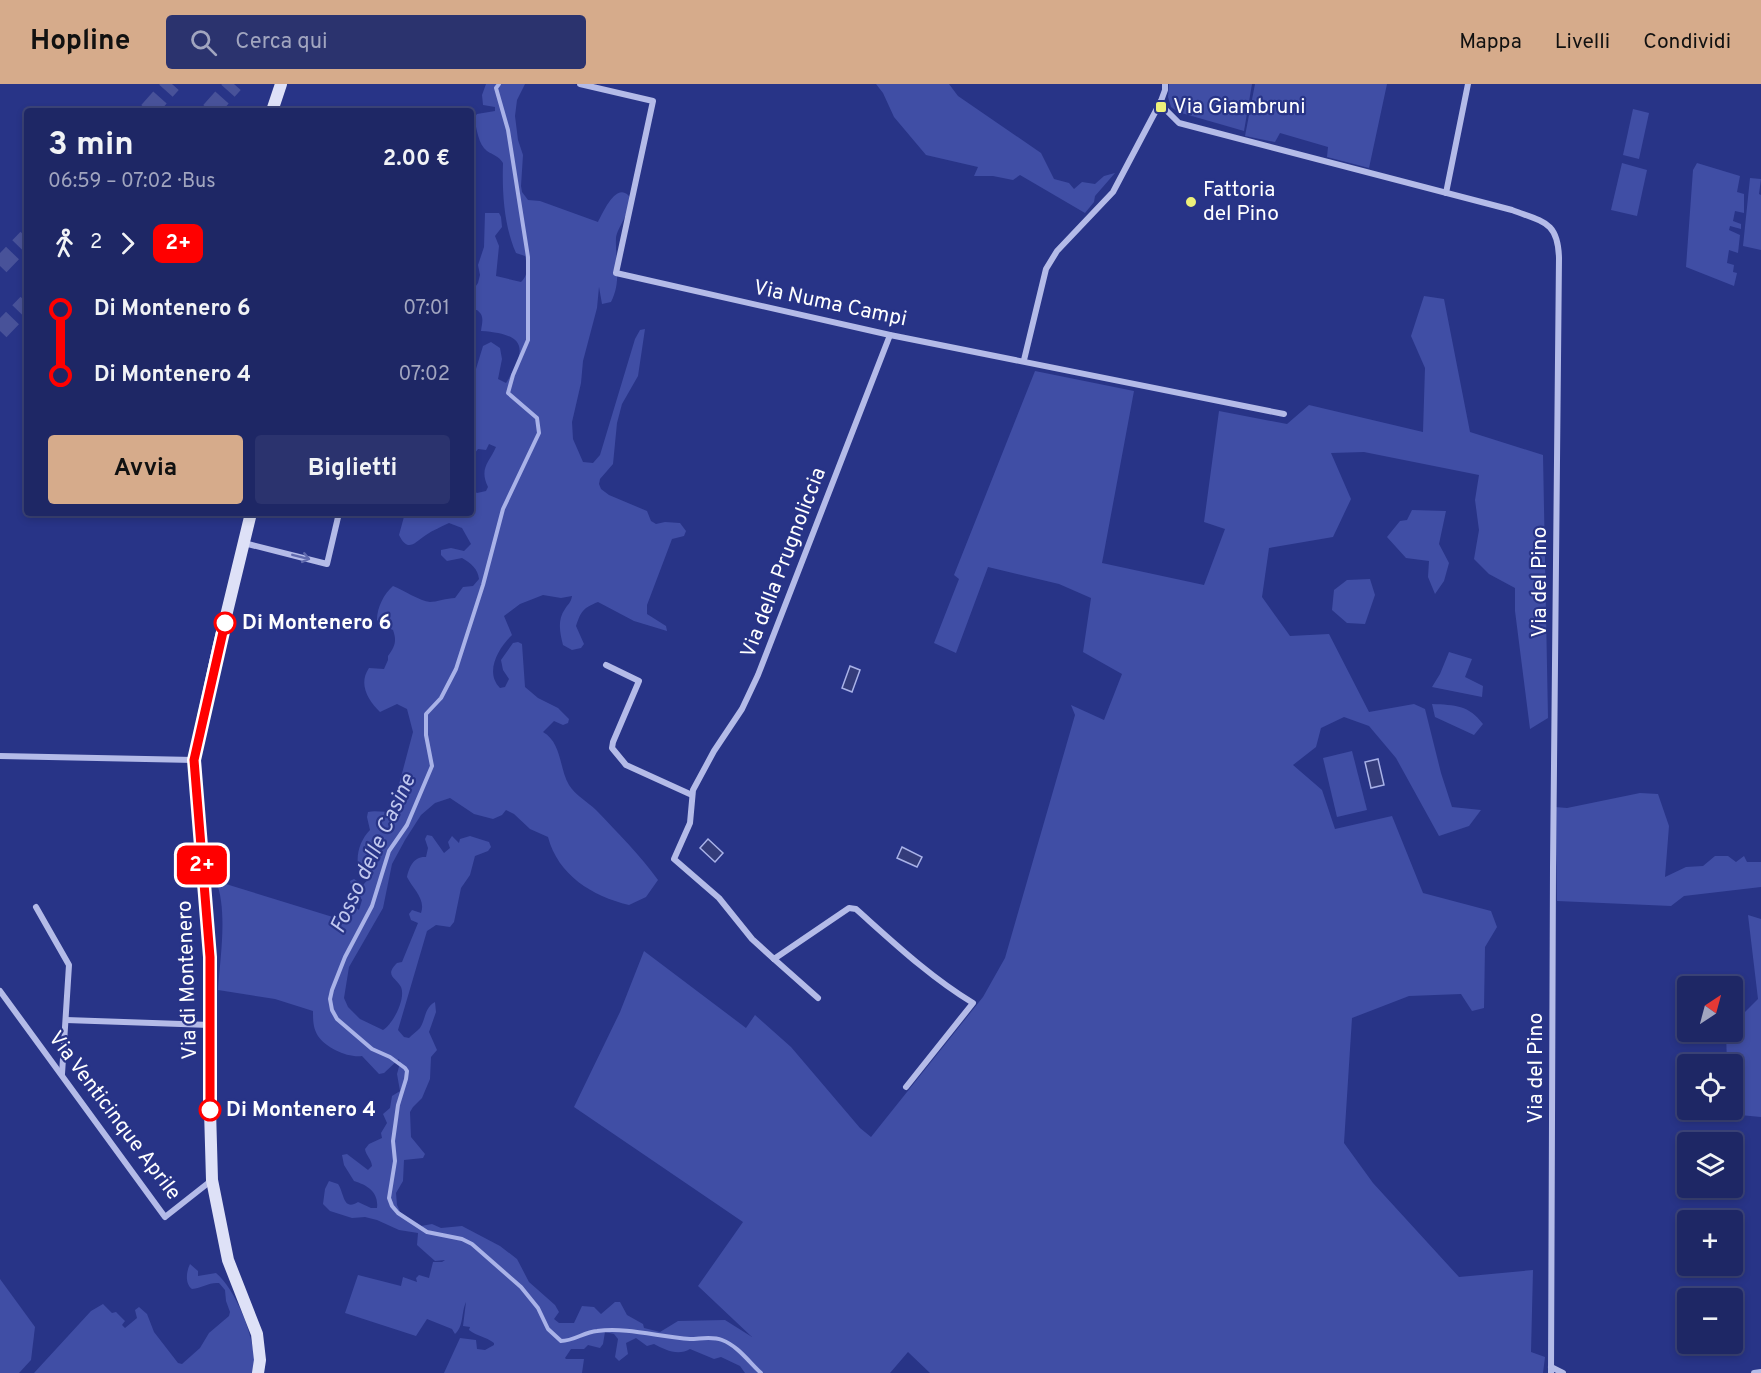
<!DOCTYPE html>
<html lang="it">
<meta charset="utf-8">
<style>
:root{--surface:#1e2765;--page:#2b336e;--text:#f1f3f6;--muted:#a1a5bf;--line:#3c4479;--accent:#d6ab8b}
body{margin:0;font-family:Overpass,sans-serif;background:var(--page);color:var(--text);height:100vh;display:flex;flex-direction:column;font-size:22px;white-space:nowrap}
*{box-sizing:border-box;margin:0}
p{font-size:20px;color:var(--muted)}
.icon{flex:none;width:33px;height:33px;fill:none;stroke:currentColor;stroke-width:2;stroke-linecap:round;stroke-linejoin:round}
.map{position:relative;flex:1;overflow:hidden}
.side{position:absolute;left:24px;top:24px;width:450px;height:408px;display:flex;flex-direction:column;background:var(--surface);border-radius:6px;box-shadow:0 3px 9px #0003,0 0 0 2px var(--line)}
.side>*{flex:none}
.badge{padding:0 12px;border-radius:9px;font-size:21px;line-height:39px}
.needle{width:39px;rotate:36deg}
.tools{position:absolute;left:1677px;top:892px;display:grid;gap:12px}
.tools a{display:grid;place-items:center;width:66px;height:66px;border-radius:6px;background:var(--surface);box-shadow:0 3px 9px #0003,0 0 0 2px var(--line);font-size:30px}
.map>.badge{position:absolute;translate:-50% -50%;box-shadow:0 0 0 3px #fff}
.legs{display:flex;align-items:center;gap:9px;height:66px;padding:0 24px;font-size:20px}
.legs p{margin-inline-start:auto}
.head{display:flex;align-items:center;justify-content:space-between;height:102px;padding:0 24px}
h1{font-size:33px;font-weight:700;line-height:45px}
.action{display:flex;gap:12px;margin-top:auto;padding:12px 24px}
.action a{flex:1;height:69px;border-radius:6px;background:var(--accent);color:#111;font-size:24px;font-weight:700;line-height:69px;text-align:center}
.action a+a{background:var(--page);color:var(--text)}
ul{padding:0 24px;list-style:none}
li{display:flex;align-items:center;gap:21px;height:66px;font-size:22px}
li i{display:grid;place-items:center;width:9px;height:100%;margin:0 8px;background:currentColor}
li i::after{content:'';width:15px;height:15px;margin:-8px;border:4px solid;border-radius:50%;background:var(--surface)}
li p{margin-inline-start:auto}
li:first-child i{background:linear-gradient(#0000 50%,currentColor 0)}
li:last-child i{background:linear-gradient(currentColor 50%,#0000 0)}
header{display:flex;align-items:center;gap:36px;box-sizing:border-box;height:84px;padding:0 30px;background:var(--accent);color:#111}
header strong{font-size:28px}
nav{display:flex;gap:33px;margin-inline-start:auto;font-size:21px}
.search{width:420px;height:54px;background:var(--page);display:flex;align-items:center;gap:15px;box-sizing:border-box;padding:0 21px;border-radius:6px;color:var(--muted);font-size:22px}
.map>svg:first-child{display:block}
</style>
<header>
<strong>Hopline</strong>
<div class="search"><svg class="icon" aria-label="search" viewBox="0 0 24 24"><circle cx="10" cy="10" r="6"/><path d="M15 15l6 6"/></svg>Cerca qui</div>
<nav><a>Mappa</a><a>Livelli</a><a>Condividi</a></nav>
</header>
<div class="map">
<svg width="1761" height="1289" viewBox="0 0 1761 1289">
<rect width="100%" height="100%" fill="#283487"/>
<g fill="#404ea5">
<path d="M486 0H525L517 16 515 32 518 56 523 71 521 102 522 108 528 116 540 117 598 138C602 131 615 99 628 111 637 119 617 143 616 154 615 176 622 197 611 218L602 220 599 203 597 224 583 277 581 299 572 338 573 355 583 378 593 379 600 371 635 255 640 246 645 245 638 292 622 320 617 339 613 380 600 395 599 400 601 405 609 411 647 427 651 437 656 440 665 438 680 439 686 447 684 452 672 455 647 521V530L666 542 667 547 634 537 598 518C583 524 581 527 576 542L584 560 581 564 572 566 563 561C560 549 557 536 565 525 568 520 571 519 572 512L561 514 543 511 520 520 504 532 512 551C499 563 484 588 500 604L505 603 509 595 503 586 501 576 513 559 518 558 522 560 525 603 538 614 558 624 569 635 568 639 563 641 554 637 543 648C562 659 559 684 569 701 575 711 588 718 596 726 618 749 640 771 658 796L646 813 629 821C592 812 558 791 548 753L530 745 514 730 506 726 502 731 493 735 474 730 450 714 435 719 421 731 405 756 392 780 383 824 349 883 344 914 348 923 360 935 383 946C393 940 406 915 401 903 396 893 384 892 397 879L402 878 418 839 411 836 409 830 412 826 421 829C426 815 413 805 407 793 409 783 414 772 426 773L428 764 425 755 427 751 432 752 444 769 450 764 448 758 452 752 459 759 460 755 470 752 489 758 491 763 488 767 475 772 470 791 461 804 454 838 450 843 436 841 427 847 398 946 404 953 409 954C412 951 417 947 420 944 426 935 424 924 435 918L436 928 429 948 437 966 431 973 430 995 422 1014 413 1023 410 1028 411 1053 425 1070 423 1074 404 1076 403 1097 396 1109 397 1121 401 1130 421 1142 432 1140 441 1144 462 1142 500 1162 517 1175 529 1198 555 1221 559 1228 554 1235 559 1239H574L582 1222 594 1223 601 1230 615 1218H620L627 1231 643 1240 644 1244 660 1248 678 1237 725 1236 752 1253 698 1202 743 1138 574 1023 620 928 644 867 746 944 755 931 791 963 860 1044 871 1053 983 913 1005 874 1075 631 1071 621 1104 636 1122 590 1083 568 1091 514 1059 500 988 483 956 569 934 559 959 495 954 491 1035 287 1134 307 1102 479 1204 501 1225 445 1204 438 1219 327 1287 340 1309 321 1423 348 1425 284 1411 252 1424 212 1444 215 1470 348 1543 371 1548 634 1530 645 1515 527V504L1489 490 1474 475 1479 446 1475 416 1479 391 1364 368 1331 369 1351 415 1333 453 1269 464 1262 513 1290 552 1329 550 1369 628 1414 620 1425 625 1441 689 1452 723 1481 726 1469 742 1439 752 1396 674 1369 642 1344 633 1321 644 1316 663 1293 681 1322 706 1335 745 1392 732 1423 809 1491 827 1497 843 1485 863 1484 924 1472 927 1461 910 1409 912 1352 934 1344 1059 1373 1099 1459 1193 1533 1186 1531 1268 1545 1273 1543 1289H930L908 1268 890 1289H745L740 1282 721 1273 714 1275 690 1265C678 1272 665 1266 654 1260L647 1262 636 1254 626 1259 628 1270 619 1277 615 1273 618 1255 614 1250 605 1248 603 1260 600 1264 588 1261 584 1265H571L565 1274 566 1275H584L582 1289H444L460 1254 476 1256 477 1265 485 1266 494 1261V1259C485 1252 478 1253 469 1246L470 1243 463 1242 466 1218C461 1229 464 1242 455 1250L452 1245 427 1235 416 1252 345 1229 358 1191 401 1202 403 1193 417 1198 416 1194 419 1191 429 1194 433 1178H442L445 1176 435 1177 417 1161 418 1149 399 1146 377 1136 365 1133 352 1134 330 1127 323 1120 325 1105 329 1097 338 1100C344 1108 343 1128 358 1118L371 1124H377C379 1108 367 1101 354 1097L344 1081 342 1071 347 1070 368 1086 372 1082C371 1074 366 1072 365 1065L369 1060 382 1054 381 1049 387 1039 383 1030 390 1024 392 1012 400 1007 397 990 400 979 399 975 384 989 379 990 362 972C348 974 326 964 318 952 313 944 313 936 313 927L275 915 218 906C220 874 228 827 216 797L336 834 345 832 349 818 359 826 362 816C358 807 353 810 350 797L354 795 363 801 370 793 368 787 359 785C355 772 360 756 370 746L367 733 368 728C376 726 384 729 392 727L413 648 407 625 397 620 380 628C368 616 358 600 369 584L384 585 388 576V572C395 562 397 557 393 546L384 542 377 536C377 523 384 510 393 502 403 506 420 517 430 518 436 518 447 514 455 514L463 503 473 502 479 495C478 485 471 479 462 474L447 477 441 471V466L451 464 464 467 471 460 462 444 449 439C441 443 433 446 426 451 414 459 408 469 399 451L405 429H471V405L477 409 486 407 488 403C479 384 489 379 496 363L489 360 486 366 478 365 471 374V287L476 285 483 262 491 258 500 264 502 275 498 295 506 299C528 264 526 250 481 247 482 238 485 232 477 226H471V209L478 199 480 191 478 181 484 163 485 129H499L501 133 502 143 495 152 499 162 496 192 521 198C529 191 527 181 525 172L516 169C504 142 502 108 503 79 499 72 493 71 487 67 478 60 477 45 474 34L477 30 495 27V23L483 21 482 11Z"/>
<polygon points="876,0 949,0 958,12 1041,69 1054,95 1069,99 1074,105 1082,98 1095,100 1104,92 1115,89 1095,112 1094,118 1085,129 1020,91 1013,96 993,92 974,92 978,83 926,71 894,33 883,9"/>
<polygon points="1169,0 1252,0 1244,47 1178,28 1171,23 1168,13"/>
<polygon points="1255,0 1387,0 1369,84 1327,73 1328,63 1280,49 1275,58 1245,52"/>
<polygon points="1633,25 1649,29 1639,75 1623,71"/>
<polygon points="1622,79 1647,86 1637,132 1611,126"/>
<polygon points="1697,79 1740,92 1737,108 1744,110 1744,129 1735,127 1733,137 1741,140 1741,145 1730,142 1729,146 1740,151 1738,169 1729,166 1727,179 1734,181 1733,188 1737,189 1734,202 1686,183 1693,86"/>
<polygon points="1750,94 1761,95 1759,110 1761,111 1761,166 1743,162"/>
<polygon points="1412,426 1446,427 1439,460 1449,479 1444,497 1435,510 1428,493 1429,477 1406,474 1387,453 1400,437 1407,436"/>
<polygon points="1370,495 1375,511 1365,540 1347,539 1332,526 1334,506 1347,496"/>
<polygon points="1449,568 1472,575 1465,593 1483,602 1482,613 1432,603 1440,590"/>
<path d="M1432 620C1455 621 1469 621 1483 640L1474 651 1435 633Z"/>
<polygon points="1352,667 1367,726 1337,733 1323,674"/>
<polygon points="1640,709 1658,710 1669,742 1665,793 1686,783 1703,782 1715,772 1728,772 1736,778 1744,772 1747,778 1761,778 1761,803 1684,812 1671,822 1557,817 1555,723 1567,724"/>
<polygon points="1748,831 1761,835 1761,1033 1729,1030 1729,1026 1732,1026 1732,981 1727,981 1726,948 1732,948 1733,940 1758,915"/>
<path d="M190 1180 198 1187V1192L216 1189C237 1206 259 1263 254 1289H34L91 1227 103 1220 112 1229 116 1228 125 1237 122 1241 125 1244 137 1234 135 1226 139 1223 147 1230 154 1248 178 1279 182 1280 200 1264 209 1249 229 1232 230 1228 226 1217 225 1206 219 1199C209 1198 202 1204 192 1205 185 1200 186 1188 190 1180Z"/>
<polygon points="0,1195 35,1243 31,1276 19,1289 0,1289"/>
</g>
<g fill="#343c7a" stroke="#a9b2e8" stroke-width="1.5">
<polygon points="850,582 860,586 852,608 842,604"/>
<polygon points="1378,675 1384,701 1371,704 1365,678"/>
<polygon points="708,755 723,769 715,778 700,764"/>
<polygon points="902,763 922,773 917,783 897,774"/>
</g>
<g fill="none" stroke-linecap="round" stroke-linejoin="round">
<path stroke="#a9b2e8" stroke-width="4" d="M499 0 496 4 508 46 528 173V256L513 291 508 309 537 334 539 349 503 425 483 501 456 585 441 614 426 630V651L432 682 407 741 389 767 372 822 345 873 332 906 330 915 332 926 337 935 372 965 390 973 405 984 407 987 406 995 398 1021 393 1057 395 1077 389 1114 392 1122 398 1129 427 1148 462 1155 472 1160 521 1203 538 1224 548 1245 561 1257C574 1257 584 1248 597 1247 628 1243 659 1253 690 1255 700 1255 712 1252 722 1256 738 1262 749 1278 761 1289"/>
<g stroke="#485299" stroke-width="18" stroke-dasharray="18 9" stroke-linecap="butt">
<polyline points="148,27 172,0"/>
<polyline points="210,27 234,0"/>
<polyline points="0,182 27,154"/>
<polyline points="0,247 27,219"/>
</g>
<g stroke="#b4bbe8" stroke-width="6">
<polyline points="580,0 653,17 616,189 890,251 1284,330"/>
<path d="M1165 0V6L1161 17 1165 25 1179 39 1512 126C1543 138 1558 137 1559 174L1553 784 1551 1289"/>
<polyline points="1446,109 1468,0"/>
<path d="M890 251 758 591 742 625 714 667 693 706 690 739 674 775 719 814 752 855 774 875 849 824 856 825C893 858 930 893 973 919L906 1003"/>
<polyline points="1024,276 1046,185 1057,167 1113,108 1161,17"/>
<polyline points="244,459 327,480 339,429"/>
<polyline points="606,581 639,597 613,658 612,664 626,681 692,711"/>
<polyline points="0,672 194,676"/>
<polyline points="36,823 69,881 62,990"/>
<polyline points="774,875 818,914"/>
<polyline points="0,907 165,1133 212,1096"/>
<polyline points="66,936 210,941"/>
<polyline points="1551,1283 1563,1289"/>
<polyline points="1754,1289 1761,1288"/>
</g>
<g stroke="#dee1f7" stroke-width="12">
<polyline points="272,27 281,0"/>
<polyline points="251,429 218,565 194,676 210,872 210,1026 212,1096 228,1176 257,1250 260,1276 258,1289"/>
</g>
</g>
<defs><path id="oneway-shaft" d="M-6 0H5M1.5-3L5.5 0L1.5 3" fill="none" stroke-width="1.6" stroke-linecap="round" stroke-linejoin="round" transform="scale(1.5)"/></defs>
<use stroke="#606aae" href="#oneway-shaft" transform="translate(301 473) rotate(14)"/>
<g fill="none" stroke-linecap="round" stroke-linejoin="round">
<g stroke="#fff" stroke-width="14">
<polyline id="line-1" points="210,1026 210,873 194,676 225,539"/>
</g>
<use href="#line-1" stroke="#f00" stroke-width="9"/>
</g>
<g fill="#edf07a" stroke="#283487" stroke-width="2">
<rect x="1155" y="17" width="12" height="12" rx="3"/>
<circle cx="1191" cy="118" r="6"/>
</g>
<g fill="#fff" stroke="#f00" stroke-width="3">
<circle cx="225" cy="539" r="10"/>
<circle cx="210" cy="1026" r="10"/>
</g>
<g text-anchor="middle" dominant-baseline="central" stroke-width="4.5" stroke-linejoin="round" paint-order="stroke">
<g font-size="21" fill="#fff" stroke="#283487" text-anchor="start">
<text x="1173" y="23">Via Giambruni</text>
<text x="1203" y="106">Fattoria<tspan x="1203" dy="24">del Pino</tspan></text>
</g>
<g font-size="21" fill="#fff" stroke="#283487">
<text transform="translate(830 220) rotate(12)">Via Numa Campi</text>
<text transform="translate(784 479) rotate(-69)">Via della Prugnoliccia</text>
<text transform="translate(1540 498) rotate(-90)">Via del Pino</text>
<text transform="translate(188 896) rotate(-92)">Via di Montenero</text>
<text transform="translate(1536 984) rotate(-90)">Via del Pino</text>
<text transform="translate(114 1032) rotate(53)">Via Venticinque Aprile</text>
</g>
<g font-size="21" font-weight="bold" fill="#fff" stroke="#283487" text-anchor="start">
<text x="242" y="539">Di Montenero 6</text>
<text x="226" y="1026">Di Montenero 4</text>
</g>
<g font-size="22" font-style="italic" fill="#c0c7ef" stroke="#283487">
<text transform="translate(374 770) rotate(-65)">Fosso delle Casine</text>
</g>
</g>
</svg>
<div class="tools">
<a><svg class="needle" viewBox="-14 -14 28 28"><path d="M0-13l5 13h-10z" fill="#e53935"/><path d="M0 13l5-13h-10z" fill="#a1a5bf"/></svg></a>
<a><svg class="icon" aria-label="locate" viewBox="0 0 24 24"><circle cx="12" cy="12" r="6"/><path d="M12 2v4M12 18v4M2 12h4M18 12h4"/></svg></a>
<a><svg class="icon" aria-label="layers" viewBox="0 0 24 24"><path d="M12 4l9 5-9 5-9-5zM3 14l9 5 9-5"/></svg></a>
<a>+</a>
<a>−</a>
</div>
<b class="badge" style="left:202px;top:781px;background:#f00;color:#fff">2+</b>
<section class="side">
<div class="head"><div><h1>3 min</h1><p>06:59 – 07:02 · Bus</p></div><b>2.00 €</b></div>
<div class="legs"><svg class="icon" aria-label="walk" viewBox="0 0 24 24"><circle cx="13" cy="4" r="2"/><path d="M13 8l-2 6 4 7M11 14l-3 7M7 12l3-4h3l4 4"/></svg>2<svg class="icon" aria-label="forward" viewBox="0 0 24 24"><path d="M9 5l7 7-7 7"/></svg><b class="badge" style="background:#f00;color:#fff">2+</b></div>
<ul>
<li><i style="color:#f00"></i><b>Di Montenero 6</b><p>07:01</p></li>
<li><i style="color:#f00"></i><b>Di Montenero 4</b><p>07:02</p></li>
</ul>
<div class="action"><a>Avvia</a><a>Biglietti</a></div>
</section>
</div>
